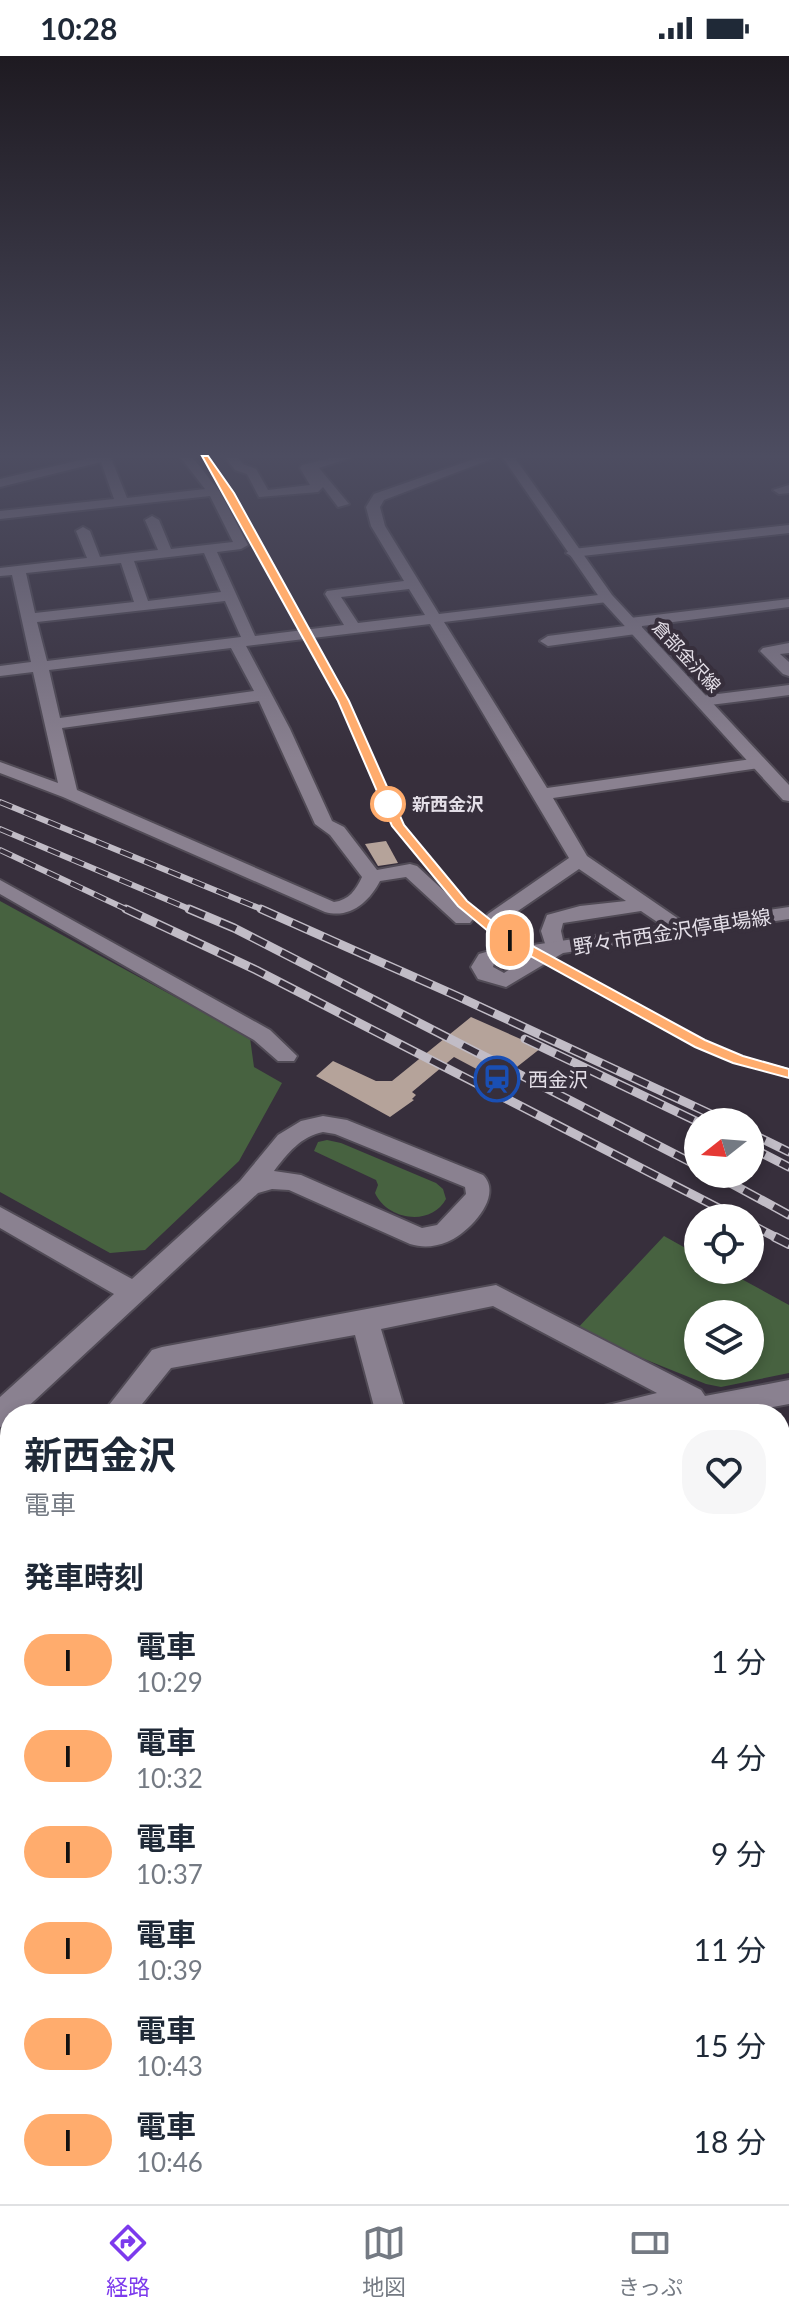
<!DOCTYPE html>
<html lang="ja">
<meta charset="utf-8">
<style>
:root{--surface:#fff;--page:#f6f6f7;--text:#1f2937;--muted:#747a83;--line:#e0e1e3;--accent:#7c3aed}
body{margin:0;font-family:Lato,"Noto Sans JP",sans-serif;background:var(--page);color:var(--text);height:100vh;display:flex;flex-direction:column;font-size:30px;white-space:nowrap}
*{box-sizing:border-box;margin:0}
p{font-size:26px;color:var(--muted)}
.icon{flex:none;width:44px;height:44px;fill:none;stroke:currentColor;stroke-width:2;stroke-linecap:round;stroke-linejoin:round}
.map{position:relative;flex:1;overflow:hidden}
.drawer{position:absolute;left:0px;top:1348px;width:790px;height:800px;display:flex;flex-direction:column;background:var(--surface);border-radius:32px 32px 0 0;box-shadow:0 4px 12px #0003}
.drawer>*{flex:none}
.badge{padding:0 16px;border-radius:26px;font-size:28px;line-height:52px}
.needle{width:52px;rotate:253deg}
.buttons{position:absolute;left:684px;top:1052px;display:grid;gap:16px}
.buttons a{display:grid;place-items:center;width:80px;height:80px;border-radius:50%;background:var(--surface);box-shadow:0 4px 12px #0003;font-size:40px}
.map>.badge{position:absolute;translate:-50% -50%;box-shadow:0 0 0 4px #fff}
h2{padding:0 24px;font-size:30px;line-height:72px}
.round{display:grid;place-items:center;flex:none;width:84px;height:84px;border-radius:32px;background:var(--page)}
.summary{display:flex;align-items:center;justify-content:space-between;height:136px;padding:0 24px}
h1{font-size:38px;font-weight:700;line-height:60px}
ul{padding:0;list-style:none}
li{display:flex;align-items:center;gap:24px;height:96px;padding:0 24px}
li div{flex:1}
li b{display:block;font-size:30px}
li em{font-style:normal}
li .badge{min-width:88px;font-weight:700;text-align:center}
.status{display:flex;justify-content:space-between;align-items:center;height:56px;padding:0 40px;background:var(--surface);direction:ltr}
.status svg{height:22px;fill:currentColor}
.menu{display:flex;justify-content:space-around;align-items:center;height:112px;border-top:2px solid var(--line);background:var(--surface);font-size:22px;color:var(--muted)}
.menu a{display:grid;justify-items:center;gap:4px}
.menu .on{color:var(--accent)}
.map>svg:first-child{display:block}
</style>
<div class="status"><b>10:28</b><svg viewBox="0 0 49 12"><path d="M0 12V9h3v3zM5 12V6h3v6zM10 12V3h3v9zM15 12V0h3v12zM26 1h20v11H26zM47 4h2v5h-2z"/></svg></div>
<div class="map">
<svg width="789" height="2148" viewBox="0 0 789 2148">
<rect width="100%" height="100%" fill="#372f3c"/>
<g fill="#476240" fill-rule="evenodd">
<polygon points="0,845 250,982 254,1011 282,1027 239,1105 145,1194 110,1197 0,1136"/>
<path d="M327 1084 341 1087 436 1127 443 1133 446 1143C431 1171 387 1164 375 1137L378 1129 376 1124 314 1095 318 1086Z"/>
<path d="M664 1180 698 1199V1214H725L789 1249V1317L721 1331 706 1328 575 1275ZM698 1258H750V1310H698Z"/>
</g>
<g fill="#b5a39a">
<polygon points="386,785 398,807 378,810 365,788"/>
<polygon points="471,961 541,992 499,1025 454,1001 412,1036 416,1039 412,1043 414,1044 390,1061 316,1020 333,1005 376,1025 392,1025"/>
</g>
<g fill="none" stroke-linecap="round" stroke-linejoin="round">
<g stroke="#514b56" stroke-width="4">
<g id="minor">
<path d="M89 402H111L127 442 205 433 181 402H193L220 436 248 489 241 493 217 496 255 580 344 569 325 538 327 535 404 525 371 470 366 451 374 438 477 402H494L384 444 380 451 385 470 439 558 607 538 614 542 607 546 444 566 547 732 759 702 768 707 759 712 553 742 587 800 689 870 692 874 689 878H675L641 855 563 867 561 875 565 893 562 897H548L541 875 547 859 580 850 626 845 579 813 502 866H488L485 862 488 858 569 802 430 568 246 590 290 673 332 765 344 771 377 814 410 808 417 810 470 859 473 863 470 867H456L406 821 380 825C369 846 350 863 325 856L63 741 0 717V706L58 727 33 616 0 620V610L31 606 12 519 0 520V512L87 502 76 475 83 471 90 475 100 501 158 494 145 464 152 460 159 464 171 493 233 486 210 440 0 463V455L114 443 101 406 0 431V423ZM204 497 221 536 148 545 134 505ZM121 507 134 546 35 557 26 517ZM409 533 425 559 358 567 341 541ZM225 545 241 581 47 605 37 566ZM231 592 254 635 60 662 49 614ZM259 645 315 768 330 779 362 821C356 834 349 844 334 846L77 734 62 672Z"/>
<polygon points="226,402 238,402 243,408 256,413 268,434 310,429 300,412 302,409 331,402 350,402 319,412 349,448 338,451 323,431 318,436 259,441 247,418 235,414"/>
<polygon points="789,429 789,437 779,438 773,434"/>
<polygon points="789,469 789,477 573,501 566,497 573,493"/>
<polygon points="789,543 789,551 642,570 641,576 636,578 548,590 540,585 548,580 625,570 625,564 630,562"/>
<polygon points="789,587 789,597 780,598 789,606 789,620 783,618 760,595 763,592"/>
<polygon points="789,629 789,639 702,650 694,645 702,640"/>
<path d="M323 1060 347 1064 483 1119C504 1140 469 1177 447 1186 434 1191 423 1192 410 1188L289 1134 272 1133 258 1137 20 1358H10V1368L0 1371V1341L114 1238 0 1172V1151L132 1223 240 1125 278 1079 301 1065ZM323 1076 335 1078 465 1131 466 1138 437 1169 422 1172 301 1119 274 1115C287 1098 301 1080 323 1076Z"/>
<polygon points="496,1229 701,1334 705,1340 789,1324 789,1348 734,1358 685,1358 684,1355 599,1358 604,1350 657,1337 493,1250 381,1273 406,1358 376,1358 355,1279 171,1312 134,1358 102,1358 152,1294 162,1291"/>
<polygon points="0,1447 10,1451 10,1482 0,1478"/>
<polygon points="789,1474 789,1502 780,1504 780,1476"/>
<polygon points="780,1511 789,1515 789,1560 780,1556"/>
<polygon points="789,1678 789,1712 780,1715 780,1681"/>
<polygon points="10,1863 10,1901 0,1903 0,1865"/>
<polygon points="780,2137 783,2148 741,2148 738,2138"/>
<polygon points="121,2138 163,2138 164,2148 122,2148"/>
<rect x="473" y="2138" width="42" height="10"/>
</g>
</g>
<g stroke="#514b56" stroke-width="4">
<polygon id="tertiary" points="0,824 270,974 297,1000 294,1005 278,1005 254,984 0,838"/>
</g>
<g stroke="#514b56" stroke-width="4">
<g id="secondary">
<polygon points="503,402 515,402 612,539 789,729 789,745 783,744 602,545"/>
<path d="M789 851V863L563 897 506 931 478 923 471 911 479 898 486 896ZM527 902 504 917 493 911 494 907Z"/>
</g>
</g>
<use href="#minor" fill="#8a8190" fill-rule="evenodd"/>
<use href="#tertiary" fill="#8a8190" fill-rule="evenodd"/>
<use href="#secondary" fill="#8a8190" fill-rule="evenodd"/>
<g stroke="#c1bcc6" stroke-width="5">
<polyline id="rail-far3" points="205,402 230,437 320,600"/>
</g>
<g stroke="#c1bcc6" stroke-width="6">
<g id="rail-far2">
<polyline points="318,598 344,645 398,770 471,855"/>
<polyline points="0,746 266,855"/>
<polyline points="0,773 194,855"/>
<polyline points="0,794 130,855"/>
</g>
</g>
<g stroke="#c1bcc6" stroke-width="9">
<g id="rail-far1">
<polyline points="126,853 256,914 738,1162"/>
<polyline points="189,853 234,872 698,1110"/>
<polyline points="261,853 457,940 728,1066"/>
<polyline points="468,853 499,877 700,988 738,1003 789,1017"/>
<polyline points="525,983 698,1066"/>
<polyline points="750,1077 789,1096"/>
<polyline points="750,1091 789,1111"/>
<polyline points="714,1118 789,1159"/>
<polyline points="750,1168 779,1183"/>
</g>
</g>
<g stroke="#c1bcc6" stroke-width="10">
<polyline id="rail" points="775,1181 789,1188"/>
</g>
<use href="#rail-far3" stroke="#372f3c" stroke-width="3" stroke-dasharray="10" stroke-linecap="butt"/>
<use href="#rail-far2" stroke="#372f3c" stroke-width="4" stroke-dasharray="13" stroke-linecap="butt"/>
<use href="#rail-far1" stroke="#372f3c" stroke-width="6" stroke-dasharray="17" stroke-linecap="butt"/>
<use href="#rail" stroke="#372f3c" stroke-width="7" stroke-dasharray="22" stroke-linecap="butt"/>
</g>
<linearGradient id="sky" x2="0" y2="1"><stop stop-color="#1e1a21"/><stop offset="0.57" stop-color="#4d4d61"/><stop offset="1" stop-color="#4d4d61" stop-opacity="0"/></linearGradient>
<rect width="789" height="702" fill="url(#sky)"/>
<polygon fill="#ffac6d" stroke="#fff" stroke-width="2" points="202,400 208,400 234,437 349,645 404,769 467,845 503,874 705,984 743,1000 789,1013 789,1022 733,1007 695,991 494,880 458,850 392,770 338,645"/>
<defs>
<g id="station-ring" transform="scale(2.3)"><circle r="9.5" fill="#372f3c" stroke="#1a4fb4" stroke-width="1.5"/><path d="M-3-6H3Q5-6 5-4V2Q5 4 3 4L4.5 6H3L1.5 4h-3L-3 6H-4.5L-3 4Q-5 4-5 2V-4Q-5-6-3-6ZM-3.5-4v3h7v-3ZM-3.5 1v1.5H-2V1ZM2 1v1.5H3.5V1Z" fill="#1a4fb4"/></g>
</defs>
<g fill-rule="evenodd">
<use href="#station-ring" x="497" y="1023"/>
</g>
<circle fill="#fff" stroke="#ffac6d" stroke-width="4" cx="388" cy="748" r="16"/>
<g text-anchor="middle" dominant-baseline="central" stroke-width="8" stroke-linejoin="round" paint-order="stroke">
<g font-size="18" fill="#e3dee7" stroke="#372f3c">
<text transform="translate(687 600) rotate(47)">倉部金沢線</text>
</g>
<g font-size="18" font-weight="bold" fill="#e3dee7" stroke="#372f3c" text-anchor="start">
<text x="412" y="748">新西金沢</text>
</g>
<g font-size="20" fill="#e3dee7" stroke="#372f3c">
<text transform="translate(672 875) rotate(-9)">野々市西金沢停車場線</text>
</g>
<g font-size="20" fill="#e3dee7" stroke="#372f3c" text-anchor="start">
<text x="528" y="1023">西金沢</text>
</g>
</g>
</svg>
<div class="buttons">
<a><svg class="needle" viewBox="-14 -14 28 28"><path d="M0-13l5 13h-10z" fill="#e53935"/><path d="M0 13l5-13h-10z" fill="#747a83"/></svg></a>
<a><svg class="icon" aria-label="locate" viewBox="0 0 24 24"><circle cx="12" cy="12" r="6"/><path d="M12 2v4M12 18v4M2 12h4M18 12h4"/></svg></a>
<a><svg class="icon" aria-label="layers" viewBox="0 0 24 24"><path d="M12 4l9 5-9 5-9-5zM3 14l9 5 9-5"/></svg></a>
</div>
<b class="badge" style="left:510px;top:884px;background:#ffac6d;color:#111">I</b>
<section class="drawer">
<div class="summary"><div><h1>新西金沢</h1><p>電車</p></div><a class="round"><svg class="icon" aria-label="heart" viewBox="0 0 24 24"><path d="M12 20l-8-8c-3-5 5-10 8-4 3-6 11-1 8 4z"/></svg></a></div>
<h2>発車時刻</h2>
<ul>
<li><span class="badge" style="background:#ffac6d;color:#111">I</span><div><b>電車</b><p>10:29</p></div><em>1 分</em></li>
<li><span class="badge" style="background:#ffac6d;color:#111">I</span><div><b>電車</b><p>10:32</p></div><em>4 分</em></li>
<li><span class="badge" style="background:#ffac6d;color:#111">I</span><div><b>電車</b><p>10:37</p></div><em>9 分</em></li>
<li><span class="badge" style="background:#ffac6d;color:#111">I</span><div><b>電車</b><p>10:39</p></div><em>11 分</em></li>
<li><span class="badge" style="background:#ffac6d;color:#111">I</span><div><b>電車</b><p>10:43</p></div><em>15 分</em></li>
<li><span class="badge" style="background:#ffac6d;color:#111">I</span><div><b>電車</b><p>10:46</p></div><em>18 分</em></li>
</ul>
</section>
</div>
<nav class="menu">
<a class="on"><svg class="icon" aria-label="directions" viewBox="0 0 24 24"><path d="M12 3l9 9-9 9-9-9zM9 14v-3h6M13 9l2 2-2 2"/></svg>経路</a>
<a><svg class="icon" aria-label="map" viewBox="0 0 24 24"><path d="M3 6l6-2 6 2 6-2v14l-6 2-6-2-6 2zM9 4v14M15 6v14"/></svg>地図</a>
<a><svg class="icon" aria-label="tickets" viewBox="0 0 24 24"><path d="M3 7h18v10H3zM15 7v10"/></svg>きっぷ</a>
</nav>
